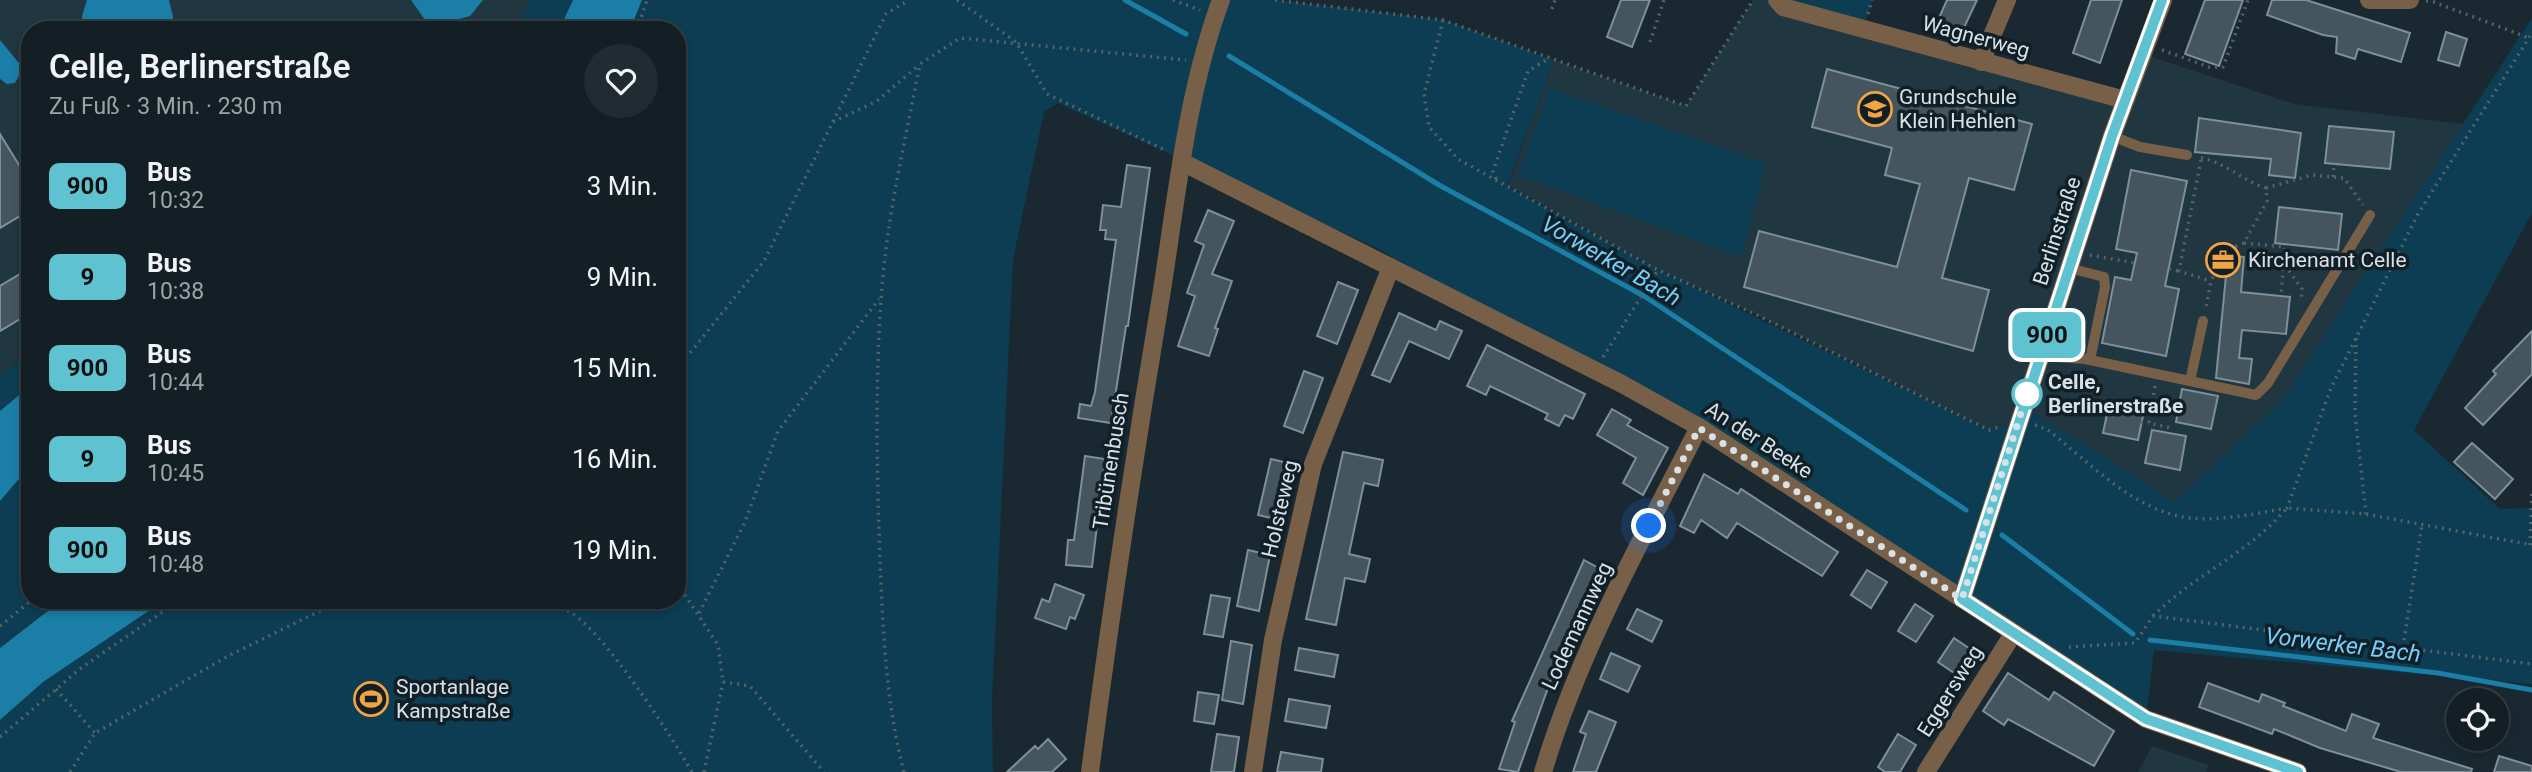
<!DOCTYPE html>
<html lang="de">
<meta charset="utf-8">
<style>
:root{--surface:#141f25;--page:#212c32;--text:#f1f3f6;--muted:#9da2a7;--line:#333d42}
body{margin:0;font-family:Roboto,sans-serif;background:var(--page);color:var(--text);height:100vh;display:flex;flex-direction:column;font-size:26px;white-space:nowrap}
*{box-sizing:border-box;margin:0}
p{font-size:23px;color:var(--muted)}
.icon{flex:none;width:38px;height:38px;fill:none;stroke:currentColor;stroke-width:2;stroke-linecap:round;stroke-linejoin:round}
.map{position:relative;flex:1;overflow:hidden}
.sheet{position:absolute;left:21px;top:21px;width:665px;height:588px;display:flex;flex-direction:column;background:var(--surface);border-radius:28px;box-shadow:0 4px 10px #0003,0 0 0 2px var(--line)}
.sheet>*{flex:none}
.badge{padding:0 14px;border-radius:10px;font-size:24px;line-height:46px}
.controls{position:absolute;left:2446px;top:688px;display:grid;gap:14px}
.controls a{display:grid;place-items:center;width:63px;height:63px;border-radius:50%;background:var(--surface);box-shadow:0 4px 10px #0003,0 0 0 2px var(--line);font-size:35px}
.you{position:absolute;width:35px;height:35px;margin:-18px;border:5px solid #fff;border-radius:50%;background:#1a73e8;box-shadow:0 0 0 10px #1a73e833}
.map>.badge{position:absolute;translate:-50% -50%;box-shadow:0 0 0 4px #fff}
.round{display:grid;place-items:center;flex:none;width:74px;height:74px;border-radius:37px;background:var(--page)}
.overview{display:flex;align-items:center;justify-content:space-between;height:119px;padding:0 28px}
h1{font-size:33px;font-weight:600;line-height:52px}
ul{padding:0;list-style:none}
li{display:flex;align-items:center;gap:21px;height:91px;padding:0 28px}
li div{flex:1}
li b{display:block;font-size:26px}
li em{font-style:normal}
li .badge{min-width:77px;font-weight:700;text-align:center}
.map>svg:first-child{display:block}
</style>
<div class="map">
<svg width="2532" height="772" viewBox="0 0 2532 772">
<rect width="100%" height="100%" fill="#1a2931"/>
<g fill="#203640">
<polygon points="0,0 532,0 513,30 30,30 30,371 0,407"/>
<polygon points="1753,0 1777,0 2125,100 2143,54 2294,104 2463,124 2282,401 2175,502 2023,407 2017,429 2003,426 1989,430 1757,315 1658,270 1508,185 1554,60 1686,106"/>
<polygon points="2152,746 2209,765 2206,772 2138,772"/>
</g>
<g fill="#0c3d52">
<polygon points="532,0 573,0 559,30 513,30"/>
<polygon points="642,0 1275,0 1443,20 1554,60 1507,186 1658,270 1989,430 2003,426 2016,429 2023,406 2175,502 2282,401 2532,18 2532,213 2414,430 2500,509 2532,508 2532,684 2154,650 2146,719 1962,599 1593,371 1375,247 1058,103 1044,112 1013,259 992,701 993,772 0,772 0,720 43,682 165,600 677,600 677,30 630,30"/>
<polygon points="1777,0 1872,0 1863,29"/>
<polygon points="1550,88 1766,164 1741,257 1518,175"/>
<polygon points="30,351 30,386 0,411 0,377"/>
<polygon points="30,466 30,600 62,600 0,648 0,501"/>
</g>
<g fill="#1b7ea7">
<polygon points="87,0 169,0 173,17 172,30 83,30 82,16"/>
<polygon points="411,0 483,0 470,16 430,27"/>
<polygon points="573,0 642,0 630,30 559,30"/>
<polygon points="0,40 23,68 15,83 7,84 0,79"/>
<polygon points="30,386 30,466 0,501 0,411"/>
<polygon points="62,600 165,600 43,682 0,720 0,648"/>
</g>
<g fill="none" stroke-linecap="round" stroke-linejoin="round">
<g stroke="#1b7ea7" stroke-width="5">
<polyline points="1125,0 1186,34"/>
<polyline points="1229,56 1439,185 1644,296 1966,510"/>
<polyline points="2002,535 2133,634"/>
<polyline points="2150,640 2438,673 2532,690"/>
</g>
</g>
<g fill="#44555d" stroke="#7d8f98" stroke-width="2">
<polygon points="1621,0 1650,0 1632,47 1607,37"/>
<polygon points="1947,0 1977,0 1962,32 1938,20"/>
<polygon points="2091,0 2122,0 2100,63 2073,53"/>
<polygon points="2205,0 2243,0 2219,66 2185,54"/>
<polygon points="2272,0 2306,0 2410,33 2401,62 2358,49 2355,59 2336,53 2337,37 2323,35 2267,15"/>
<polygon points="2446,32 2467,39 2459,66 2438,60"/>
<polygon points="1827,69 2032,124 2014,190 1969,178 1942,278 1989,290 1973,351 1744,287 1759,231 1897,267 1920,184 1885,175 1892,148 1812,127"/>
<polygon points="2199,118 2301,133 2295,178 2269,175 2271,159 2195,152"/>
<polygon points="2329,126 2394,132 2390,169 2325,163"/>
<polygon points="0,134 30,183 30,210 0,228"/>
<polygon points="1127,165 1150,168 1128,326 1126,326 1111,423 1078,418 1080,404 1091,406 1095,392 1116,240 1105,239 1106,230 1100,230 1103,205 1121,207"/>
<polygon points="2131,170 2187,181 2165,286 2179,289 2166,356 2102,343 2115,277 2131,280 2137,253 2116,249"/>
<polygon points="2279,207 2342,214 2338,250 2275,243"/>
<polygon points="1208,210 1234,221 1212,274 1232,281 1215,328 1218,329 1209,356 1178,346 1195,296 1187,293 1204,245 1195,241"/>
<polygon points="2228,255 2244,257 2241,292 2290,297 2286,334 2242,330 2239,358 2252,359 2249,384 2216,378"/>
<polygon points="30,268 30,313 0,331 0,286"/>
<polygon points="1338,282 1358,290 1337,344 1317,336"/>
<polygon points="1399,313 1436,330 1440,321 1462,331 1449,359 1409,341 1390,382 1372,375"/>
<polygon points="2532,331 2532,374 2483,425 2465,408 2496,374 2493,371"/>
<polygon points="1487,345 1585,394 1573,419 1565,415 1559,426 1545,419 1548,414 1490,386 1486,395 1467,386"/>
<polygon points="1304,371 1323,378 1303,433 1284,426"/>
<polygon points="2182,389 2218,396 2211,429 2176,422"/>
<polygon points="2110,400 2145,406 2138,440 2103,433"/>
<polygon points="1612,409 1631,420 1627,425 1668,448 1643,495 1623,483 1636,458 1597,435"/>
<polygon points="2152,430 2186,436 2180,470 2145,463"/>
<polygon points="2472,443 2513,479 2495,499 2454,462"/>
<polygon points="1343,452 1383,460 1378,486 1364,483 1349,554 1370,559 1365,582 1345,578 1336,625 1306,619"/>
<polygon points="1085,456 1105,459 1092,567 1066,565 1068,540 1074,540"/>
<polygon points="1271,459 1292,464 1279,520 1258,515"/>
<polygon points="1704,474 1738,494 1741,489 1838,552 1822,576 1737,523 1727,538 1701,520 1694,533 1680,526"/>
<polygon points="1248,550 1270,555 1259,611 1237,606"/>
<polygon points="1584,560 1602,570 1560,654 1518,772 1499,769 1515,722 1512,721"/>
<polygon points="1867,570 1887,582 1871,608 1851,595"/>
<polygon points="1055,584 1084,595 1075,619 1070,617 1066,629 1035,618 1042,599 1049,602"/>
<polygon points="1211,595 1230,598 1223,637 1204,634"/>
<polygon points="1915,604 1933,616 1916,642 1898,631"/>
<polygon points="1637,609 1662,621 1652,642 1627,629"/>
<polygon points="1954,638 1976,653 1960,677 1938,662"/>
<polygon points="1231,641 1252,645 1243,704 1222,700"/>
<polygon points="1299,648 1338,655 1334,677 1295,670"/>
<polygon points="1611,653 1640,666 1628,692 1600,679"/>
<polygon points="2008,673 2049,700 2054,692 2114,731 2094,766 2008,719 2004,725 1983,711"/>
<polygon points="2208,683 2259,702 2262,694 2285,703 2283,706 2346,731 2352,714 2379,724 2373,738 2472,769 2471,772 2401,772 2320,748 2274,729 2272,734 2199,707"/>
<polygon points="1198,692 1219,695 1214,724 1194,721"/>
<polygon points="1289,699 1330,706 1326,728 1285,721"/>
<polygon points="1589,711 1616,722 1596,772 1573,772 1586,734 1580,732"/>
<polygon points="1217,734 1239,737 1234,772 1211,772"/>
<polygon points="1898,734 1916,745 1900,772 1885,772 1878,767"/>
<polygon points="1048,739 1066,759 1052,772 1007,772 1035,746 1038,749"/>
<polygon points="1281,752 1323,759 1321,772 1277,772"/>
<polygon points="2499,756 2532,766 2532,772 2494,772"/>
</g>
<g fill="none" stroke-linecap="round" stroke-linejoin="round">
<g stroke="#556269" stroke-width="3.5" stroke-dasharray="2 5" stroke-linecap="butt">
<polyline points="957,0 1016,42 1047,94 1165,150"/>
<polyline points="1173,0 1200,10"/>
<polyline points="1275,0 1443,20 1686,106 1753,0"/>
<polyline points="2426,1 2434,2 2529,38"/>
<polyline points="1552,9 1555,0"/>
<polyline points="1868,14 1872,0"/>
<polyline points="1443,20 1424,94 1429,127 1458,159 1658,270 1757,315 1989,430 1999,427"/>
<polyline points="637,30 647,0"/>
<polyline points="1650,42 1664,0"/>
<polyline points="2162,50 2209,67 2223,67 2248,0"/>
<polyline points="833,122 877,101 919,65"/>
<path d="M2201 158C2225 162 2243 181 2266 188L2267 201 2244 243 2226 250 2211 281 2206 308"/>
<polyline points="2201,160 2179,271 2210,281"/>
<polyline points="2333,177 2334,164"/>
<polyline points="1496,179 1493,171 1528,71 1548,59"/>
<polyline points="2266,188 2312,175 2344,178 2363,205"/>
<polyline points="2244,243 2285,247 2281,296"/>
<polyline points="2090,255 2135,263"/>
<polyline points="2285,265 2302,289 2301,301"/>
<polyline points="2169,269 2179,271"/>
<polyline points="2356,338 2355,414 2366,514"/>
<polyline points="1603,357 1658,270"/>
<polyline points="677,369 764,261 886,14 909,0"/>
<polyline points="2155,386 2149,423 2171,428"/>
<polyline points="2141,422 2149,423"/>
<path d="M2035 425 2048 430C2089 462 2135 512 2190 518 2223 521 2254 514 2287 508L2331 388 2418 214 2532 33"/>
<polyline points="2530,545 2532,489"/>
<polyline points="677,583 718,645 723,682 750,686 824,772"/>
<path d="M534 600C545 604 560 606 570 612 605 633 670 734 692 772"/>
<polyline points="699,613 745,522 778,431 879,299"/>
<path d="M2153 616C2194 575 2249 553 2287 508L2366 514 2532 545"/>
<polyline points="0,626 32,600"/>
<polyline points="2069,647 2135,643 2153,616 2532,664"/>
<polyline points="2403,647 2422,525"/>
<polyline points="56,689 95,733"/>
<polyline points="0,737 81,668 180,600"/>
<polyline points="70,772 95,733 228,656 342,600"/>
<polyline points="704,772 723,682"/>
<path d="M904 772C886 704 883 630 880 561 877 474 875 387 881 300 886 221 905 141 920 64L960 38 1186 60"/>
</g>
<g stroke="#776047" stroke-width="10">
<polyline points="2112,136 2140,147 2187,155"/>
<polyline points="2069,268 2104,277 2105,287 2090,360"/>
<polyline points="2040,356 2085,359 2190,381 2203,321"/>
<polyline points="2190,381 2256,395 2268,383 2370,215"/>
</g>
<g stroke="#776047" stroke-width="18">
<polyline points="1777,0 1783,7 2125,100"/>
<polyline points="2369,0 2410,0"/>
<polyline points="1981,62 2007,0"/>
<polyline points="1182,162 1622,384 1699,427 2146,719 2298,772"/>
<polyline points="1962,599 2112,136 2163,0"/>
<path d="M1090 772C1111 611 1135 451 1162 290 1177 194 1187 92 1221 0"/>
<polyline points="1253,772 1273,640 1313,464 1391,267"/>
<path d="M1543 772C1579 651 1642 540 1699 427"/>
<polyline points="1926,772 2013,634"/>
</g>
</g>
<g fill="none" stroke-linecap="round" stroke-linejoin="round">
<g stroke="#fff" stroke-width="16">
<polyline id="line" points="2162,0 2112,136 1962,599 2146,719 2298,772"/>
</g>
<use href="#line" stroke="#5fc2d1" stroke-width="10"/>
<polyline stroke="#d7e1e6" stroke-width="7" stroke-dasharray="0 12.6" points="1649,526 1699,428 1962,599 2027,394"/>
</g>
<defs>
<g id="school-ring" transform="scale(1.75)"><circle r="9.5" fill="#111f27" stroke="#f3a442" stroke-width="1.5"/><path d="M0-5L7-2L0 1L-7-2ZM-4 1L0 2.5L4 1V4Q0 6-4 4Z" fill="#f3a442"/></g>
<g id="office-ring" transform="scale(1.75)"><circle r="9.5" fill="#111f27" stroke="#f3a442" stroke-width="1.5"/><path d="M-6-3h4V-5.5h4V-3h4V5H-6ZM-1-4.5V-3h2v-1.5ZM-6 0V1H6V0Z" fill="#f3a442"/></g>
<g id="stadium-ring" transform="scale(1.75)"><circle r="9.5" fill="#111f27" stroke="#f3a442" stroke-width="1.5"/><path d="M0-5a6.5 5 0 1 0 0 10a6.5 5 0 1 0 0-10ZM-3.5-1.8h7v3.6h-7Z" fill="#f3a442"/></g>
</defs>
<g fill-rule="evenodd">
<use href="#school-ring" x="1875" y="109"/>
<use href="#office-ring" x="2223" y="260"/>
<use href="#stadium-ring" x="371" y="699"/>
</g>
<circle fill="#fff" stroke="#5fc2d1" stroke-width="3.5" cx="2027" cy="394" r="14"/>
<g text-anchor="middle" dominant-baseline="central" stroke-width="7" stroke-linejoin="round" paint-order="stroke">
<g font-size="21" fill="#d7e1e6" stroke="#111f27">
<text transform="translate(1976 37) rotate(15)">Wagnerweg</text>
<text transform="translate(2057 231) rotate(-72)">Berlinstraße</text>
<text transform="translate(1759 440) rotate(33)">An der Beeke</text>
<text transform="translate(1111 461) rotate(-81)">Tribünenbusch</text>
<text transform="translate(1280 509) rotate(-77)">Holsteweg</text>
<text transform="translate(1577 626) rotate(-65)">Lodemannweg</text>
<text transform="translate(1950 691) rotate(-58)">Eggersweg</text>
</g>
<g font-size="21" fill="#d7e1e6" stroke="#111f27" text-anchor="start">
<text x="1899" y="97">Grundschule<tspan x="1899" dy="24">Klein Hehlen</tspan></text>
<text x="2248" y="260">Kirchenamt Celle</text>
<text x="396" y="687">Sportanlage<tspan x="396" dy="24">Kampstraße</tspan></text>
</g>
<g font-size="21" font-weight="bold" fill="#d7e1e6" stroke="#111f27" text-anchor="start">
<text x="2048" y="382">Celle,<tspan x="2048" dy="24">Berlinerstraße</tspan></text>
</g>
<g font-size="23" font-style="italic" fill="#74d0fe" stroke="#111f27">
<text transform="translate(1611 261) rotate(30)">Vorwerker Bach</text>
<text transform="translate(2343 645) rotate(7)">Vorwerker Bach</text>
</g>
</g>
</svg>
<div class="controls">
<a><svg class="icon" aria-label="locate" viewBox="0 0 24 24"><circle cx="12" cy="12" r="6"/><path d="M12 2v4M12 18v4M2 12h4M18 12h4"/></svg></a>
</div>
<div class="you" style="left:1649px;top:526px"></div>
<b class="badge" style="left:2047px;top:335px;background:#5fc2d1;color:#111">900</b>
<section class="sheet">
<div class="overview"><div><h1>Celle, Berlinerstraße</h1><p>Zu Fuß · 3 Min. · 230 m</p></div><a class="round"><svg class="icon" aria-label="heart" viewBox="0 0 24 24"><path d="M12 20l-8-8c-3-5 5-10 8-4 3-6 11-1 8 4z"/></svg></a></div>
<ul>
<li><span class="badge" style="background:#5fc2d1;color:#111">900</span><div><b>Bus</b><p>10:32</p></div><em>3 Min.</em></li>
<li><span class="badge" style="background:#5fc2d1;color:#111">9</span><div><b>Bus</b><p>10:38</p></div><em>9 Min.</em></li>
<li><span class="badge" style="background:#5fc2d1;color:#111">900</span><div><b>Bus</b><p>10:44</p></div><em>15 Min.</em></li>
<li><span class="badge" style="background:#5fc2d1;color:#111">9</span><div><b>Bus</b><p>10:45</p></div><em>16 Min.</em></li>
<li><span class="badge" style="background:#5fc2d1;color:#111">900</span><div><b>Bus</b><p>10:48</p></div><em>19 Min.</em></li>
</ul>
</section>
</div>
